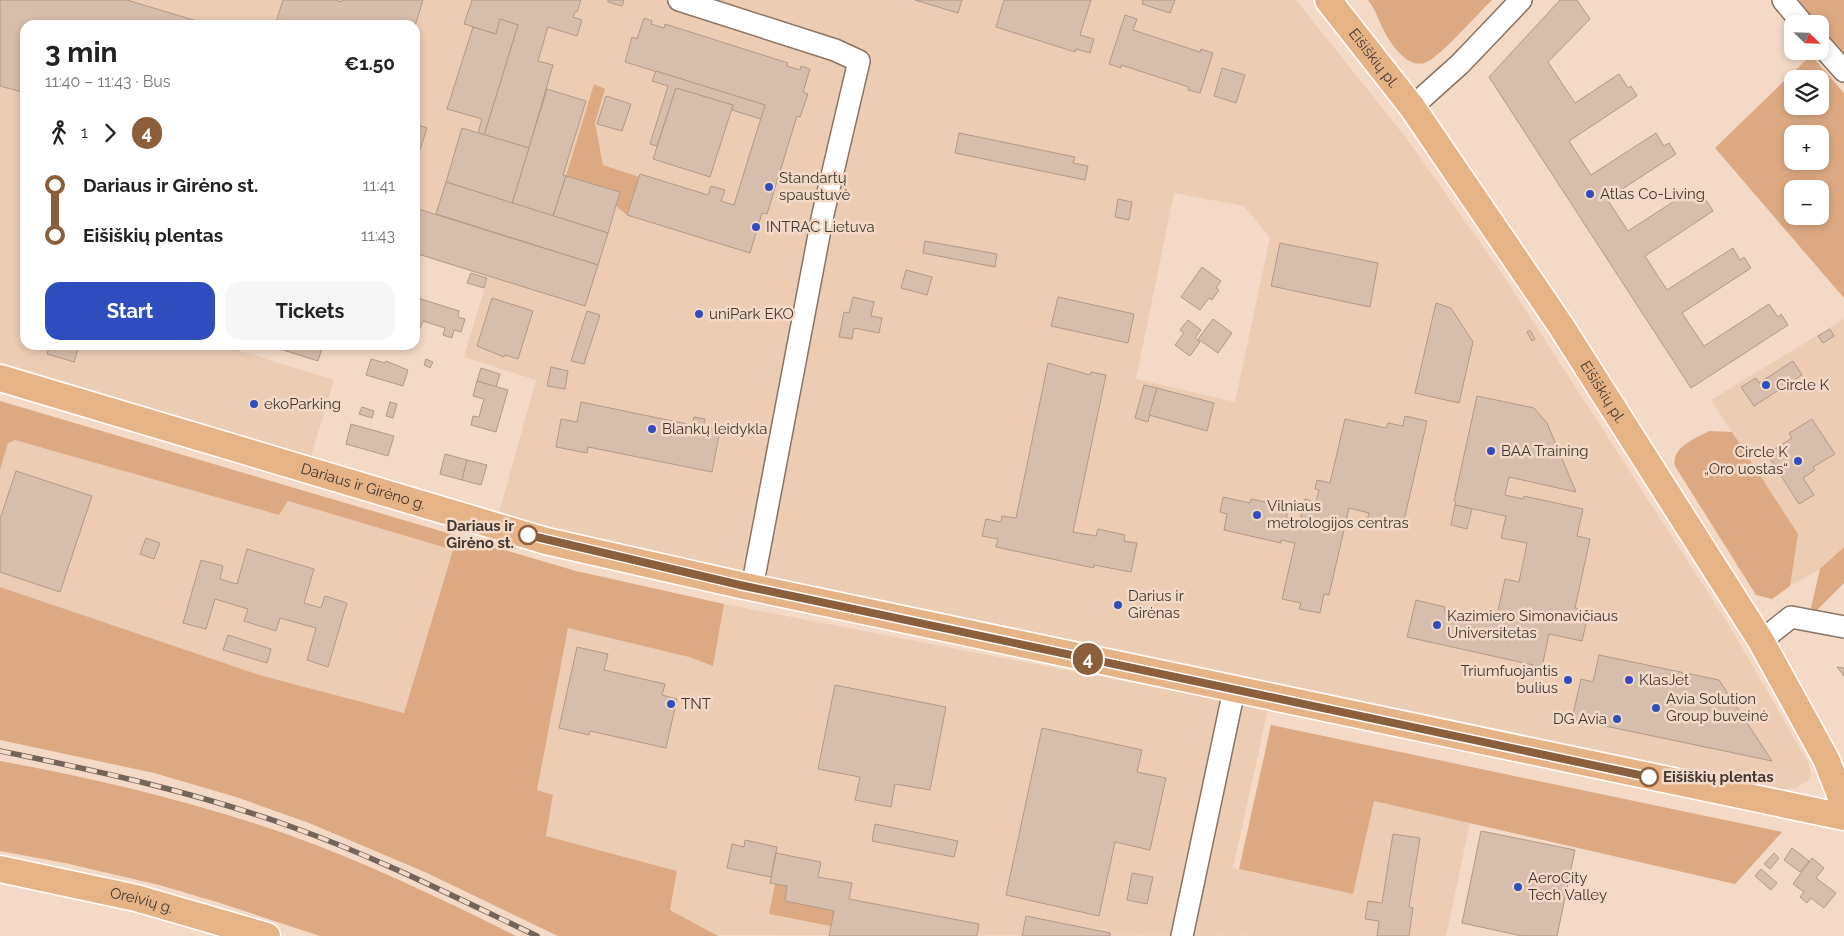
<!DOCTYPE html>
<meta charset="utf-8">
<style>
:root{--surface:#fff;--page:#f6f6f6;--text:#222;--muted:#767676;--accent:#304dbe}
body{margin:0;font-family:Raleway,sans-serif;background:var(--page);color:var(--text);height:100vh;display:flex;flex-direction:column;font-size:19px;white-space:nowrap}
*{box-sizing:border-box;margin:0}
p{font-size:16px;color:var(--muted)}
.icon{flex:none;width:28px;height:28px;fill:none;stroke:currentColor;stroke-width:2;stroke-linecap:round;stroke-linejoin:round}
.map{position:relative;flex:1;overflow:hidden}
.details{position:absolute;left:20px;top:20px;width:400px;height:330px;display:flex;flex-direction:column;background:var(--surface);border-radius:15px;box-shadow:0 2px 8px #0003}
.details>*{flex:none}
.badge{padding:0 10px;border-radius:16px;font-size:18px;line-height:32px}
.needle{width:32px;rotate:113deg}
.tools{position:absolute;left:1784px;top:15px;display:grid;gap:10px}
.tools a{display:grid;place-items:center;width:45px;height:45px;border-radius:10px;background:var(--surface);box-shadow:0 2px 8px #0003;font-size:25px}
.map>.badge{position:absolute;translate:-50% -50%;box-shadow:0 0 0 2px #fff}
.legs{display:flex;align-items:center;gap:8px;height:55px;padding:0 25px;font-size:16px}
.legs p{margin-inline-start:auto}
.head{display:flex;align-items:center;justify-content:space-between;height:85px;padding:0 25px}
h1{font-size:28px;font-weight:700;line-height:38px}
.action{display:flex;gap:10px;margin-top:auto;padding:10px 25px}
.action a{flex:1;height:58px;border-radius:15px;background:var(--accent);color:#fff;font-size:20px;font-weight:700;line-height:58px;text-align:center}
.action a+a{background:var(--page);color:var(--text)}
ul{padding:0 25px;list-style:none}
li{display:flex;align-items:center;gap:18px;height:50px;font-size:19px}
li i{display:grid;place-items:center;width:8px;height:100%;margin:0 6px;background:currentColor}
li i::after{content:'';width:12px;height:12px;margin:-6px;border:4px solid;border-radius:50%;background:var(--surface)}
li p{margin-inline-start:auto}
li:first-child i{background:linear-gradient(#0000 50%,currentColor 0)}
li:last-child i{background:linear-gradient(currentColor 50%,#0000 0)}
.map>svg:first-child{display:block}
</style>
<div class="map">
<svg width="1844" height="936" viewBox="0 0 1844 936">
<rect width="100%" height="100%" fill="#f3d9c6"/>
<g fill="#edccb4" fill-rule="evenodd">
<path d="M0 0H1296L1407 139 1501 272 1729 625 1808 762 1811 774 1809 780 1795 788 1784 789 602 541 499 513 536 380 464 357 488 277 415 254V25H25V345H221L334 380 311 456 0 362ZM1174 193 1244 206 1270 238 1235 402 1136 379Z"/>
<polygon points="1844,319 1844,547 1820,569 1790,586 1798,534 1711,400"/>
<polygon points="15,440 279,515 287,501 453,550 405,713 263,676 0,587 0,470 8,442"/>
<polygon points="724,604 1268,709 1233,868 1353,894 1374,801 1470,823 1446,936 715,935 670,910 677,871 546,836 553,795 537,790 568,628 689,657 713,666"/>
</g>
<g fill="#dda983" fill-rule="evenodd">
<path d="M1368 0H1492C1479 12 1437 61 1424 63 1408 67 1395 49 1388 38 1380 26 1377 11 1368 0Z"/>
<polygon points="1799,0 1844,0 1844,55 1820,27 1820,24 1817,24"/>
<path d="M1811 55 1844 93V298L1715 148ZM1792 79H1820V106H1792ZM1792 134H1820V161H1792ZM1792 189H1820V216H1792Z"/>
<polygon points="594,84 605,89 595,123 603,165 639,177 627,215 616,206 620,192 566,176"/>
<polygon points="0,401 576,571 724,604 713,666 689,657 568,628 537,790 553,795 546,836 677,871 670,910 718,936 558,936 427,873 309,823 236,797 154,773 0,740 0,587 263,676 404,713 453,550 288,501 279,515 15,440 8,443 0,470"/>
<path d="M1709 431 1732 432 1798 534 1790 586 1772 599 1756 595 1675 466C1671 447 1695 439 1709 431Z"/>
<polygon points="1844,547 1844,583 1816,611 1811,608 1820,569"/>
<polygon points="1271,725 1782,832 1735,884 1374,801 1353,894 1239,869"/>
<path d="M0 761C98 779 195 802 289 835 367 863 442 899 516 936H320L217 902 159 885 65 863 0 851Z"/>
<polygon points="775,884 787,886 785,901 834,911 831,926 769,914"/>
</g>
<g fill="#d7bdab" stroke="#b19987">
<polygon points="0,0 127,0 200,22 199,25 25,25 25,82 22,92 0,86"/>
<polygon points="283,0 335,0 342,2 342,0 423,0 415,26 275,25"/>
<polygon points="472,0 581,0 577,12 575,12 573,17 582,20 577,36 548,27 538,61 553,65 529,148 484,135 518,25 500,19 496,34 464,24"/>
<polygon points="608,0 624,0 622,6 608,2"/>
<polygon points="915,0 962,0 958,13"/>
<polygon points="1004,0 1091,0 1080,35 1094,39 1090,53 1076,49 1075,52 996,27"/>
<polygon points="1143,0 1175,0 1170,13 1142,4"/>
<polygon points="1560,0 1577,0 1590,19 1548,62 1575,103 1619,74 1628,88 1631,86 1637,96 1569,141 1591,175 1656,133 1664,146 1669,143 1676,154 1607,199 1628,231 1693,189 1702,203 1706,200 1713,211 1645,256 1667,290 1733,248 1740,260 1744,257 1751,268 1682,313 1704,346 1769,304 1778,317 1781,314 1788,325 1691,388 1489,77"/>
<polygon points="1125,15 1137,19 1133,30 1200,52 1201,49 1213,53 1200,93 1188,90 1189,87 1121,65 1121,68 1109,64"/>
<polygon points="644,18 652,21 651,24 664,28 665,24 788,63 787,66 800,70 801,66 810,69 803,92 808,94 800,117 797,116 767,214 762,213 750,253 627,215 640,174 708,195 711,186 725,190 721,201 734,205 765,105 625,62 632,37 637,39"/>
<polygon points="500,19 518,25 484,135 478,133 482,119 447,109 473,27 496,34"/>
<polygon points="1222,68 1245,75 1236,103 1214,96"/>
<polygon points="656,71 765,105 761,119 732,110 733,105 676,88 657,146 650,144 668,86 652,81"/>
<polygon points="676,88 733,105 710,177 653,159"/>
<polygon points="547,89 586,101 563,175 566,176 553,216 512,203"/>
<polygon points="606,96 631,104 622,131 597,124"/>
<polygon points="415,124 427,128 415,165"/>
<polygon points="462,128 529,148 512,203 446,182"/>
<polygon points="959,133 1075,157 1073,163 1088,166 1085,180 955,153"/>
<polygon points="566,176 620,192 608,233 553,216"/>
<polygon points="446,182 608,233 598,265 436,214"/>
<polygon points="1118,199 1132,202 1129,220 1115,217"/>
<polygon points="415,208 598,265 585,306 415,253"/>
<polygon points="925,241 997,254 995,267 923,253"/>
<polygon points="1280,243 1378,263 1370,307 1271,286"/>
<polygon points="1202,267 1221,281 1216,288 1219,290 1212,300 1209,298 1200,310 1181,297"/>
<polygon points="906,270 932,277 927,295 901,288"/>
<polygon points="471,273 487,278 484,288 467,283"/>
<polygon points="853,297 874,302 871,316 882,318 879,333 854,328 852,339 839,337 844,312 849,313"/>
<polygon points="1058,297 1134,314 1128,343 1051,326"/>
<polygon points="418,298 459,311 458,317 465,319 461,332 454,330 452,338 443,335 445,328 423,321 420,328 415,326 415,303"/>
<polygon points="492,298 533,311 518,359 505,355 504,357 477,346"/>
<polygon points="1436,303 1451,308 1473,342 1459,403 1415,393"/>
<polygon points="587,311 600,315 584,364 571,361"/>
<polygon points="1213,319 1232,333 1218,353 1198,339"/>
<polygon points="1188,320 1201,330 1195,338 1200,342 1190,356 1175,345 1184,333 1180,330"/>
<polygon points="1830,329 1834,336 1823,343 1818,336"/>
<polygon points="1530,330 1535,339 1532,341 1527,332"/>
<polygon points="50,345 79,345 74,362 47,354"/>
<polygon points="284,345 323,345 318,361 283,350"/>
<polygon points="371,359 385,363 386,361 408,370 403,386 366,375"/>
<polygon points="426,359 433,362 430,368 424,365"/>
<polygon points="1793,361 1802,375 1754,406 1741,387 1756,378 1759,383"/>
<polygon points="1048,363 1090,375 1091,372 1106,375 1073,532 1096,536 1098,529 1125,535 1124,541 1137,543 1131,572 1094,565 1094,568 996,547 998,539 982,536 986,519 1001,522 1002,516 1016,518"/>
<polygon points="551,367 568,371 565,389 547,386"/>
<polygon points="481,368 500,374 496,387 477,381"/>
<polygon points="477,381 508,390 496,432 471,425 473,416 479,417 484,399 473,396"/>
<polygon points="1144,385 1157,388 1148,422 1135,418"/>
<polygon points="1157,388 1214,403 1207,431 1149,415"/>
<polygon points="1477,396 1534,408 1547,423 1576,492 1509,477 1505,495 1523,499 1524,496 1583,509 1577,536 1590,539 1575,608 1589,611 1582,641 1549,634 1542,667 1407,637 1416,600 1445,607 1444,610 1505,623 1507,617 1497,615 1505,579 1519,582 1527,543 1501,538 1506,516 1455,505 1456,502 1454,501"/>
<polygon points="390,402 397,404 393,418 386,416"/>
<polygon points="581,402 692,425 694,417 705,419 703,427 720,430 712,472 588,447 587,453 556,447 561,419 577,422"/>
<polygon points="362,407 374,411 372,418 359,414"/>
<polygon points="1405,416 1427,421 1402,529 1367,521 1369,513 1349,508 1329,595 1324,594 1320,613 1299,609 1301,603 1282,599 1295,543 1281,540 1281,543 1224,530 1227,514 1220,512 1223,497 1250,503 1251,499 1289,507 1286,517 1300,520 1305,499 1316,502 1319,490 1315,489 1317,480 1330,483 1345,419 1386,428 1388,423 1403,426"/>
<polygon points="1812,419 1835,454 1813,467 1815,470 1803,478 1814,495 1799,504 1767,454 1792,438 1789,433"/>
<polygon points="351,424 394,436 388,456 346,444"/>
<polygon points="445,454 467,460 462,480 440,474"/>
<polygon points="467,460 487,465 481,485 462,480"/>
<polygon points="16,471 92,496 60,592 0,572 0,519"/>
<polygon points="1455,505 1472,509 1467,529 1451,525"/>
<polygon points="146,538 160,543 154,559 140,554"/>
<polygon points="247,549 314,569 304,603 321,608 325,596 347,603 328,667 307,660 316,628 280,618 276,631 244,621 248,609 215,599 206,629 183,623 201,560 223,566 220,579 237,584"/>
<polygon points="228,635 271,649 267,663 223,650"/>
<polygon points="577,647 608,654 604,670 665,684 662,695 677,699 666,748 590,731 589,735 559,728"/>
<polygon points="1599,655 1719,680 1772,761 1572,719 1581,679 1593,682"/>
<polygon points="1837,667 1844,668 1844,676"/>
<polygon points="835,685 946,707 930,790 895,784 891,807 855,800 860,777 818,769"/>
<polygon points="1042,728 1142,750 1137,772 1166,778 1150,850 1115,842 1099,916 1006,895"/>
<polygon points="875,824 958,841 954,857 872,841"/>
<polygon points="1481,831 1575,850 1557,936 1522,936 1462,923"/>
<polygon points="1393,834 1420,838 1409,907 1413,908 1409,936 1377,936 1379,921 1365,919 1368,901 1382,903"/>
<polygon points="745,840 777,847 771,877 727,868 732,844 744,847"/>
<polygon points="1792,848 1809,861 1800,872 1784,860"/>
<polygon points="776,853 821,862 818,877 852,883 849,899 979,924 977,936 829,936 834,911 785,901 787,886 770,883"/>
<polygon points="1774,853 1779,858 1770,869 1764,864"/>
<polygon points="1812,858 1824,868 1816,878 1836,893 1824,908 1811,898 1807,903 1800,897 1804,892 1793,884"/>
<polygon points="1761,869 1777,883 1771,890 1755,876"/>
<polygon points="1132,873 1153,877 1147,904 1127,900"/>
<polygon points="1026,916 1110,933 1110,936 1022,936"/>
</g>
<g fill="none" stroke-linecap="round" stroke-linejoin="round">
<g stroke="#8a7362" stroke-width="24">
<g id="minor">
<polyline points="679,0 835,50 859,61 823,214 752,588"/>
<polyline points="1783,0 1803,24"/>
<polyline points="1820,44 1844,71"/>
<polyline points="1412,107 1460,64 1521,0"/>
<polyline points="1761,641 1791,617 1844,627"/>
<polyline points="1182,936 1234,690"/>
</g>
</g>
<g stroke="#fff" stroke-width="29">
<g id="major">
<path id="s1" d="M1328 0 1412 107 1561 326 1761 641 1826 759 1844 805"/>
<path id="s2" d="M0 378 546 541 740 585 1844 817"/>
<path id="s3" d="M0 869 136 898 267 936"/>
</g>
</g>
<use href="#minor" stroke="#fff" stroke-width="21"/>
<use href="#major" stroke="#e6b387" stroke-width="26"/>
<g stroke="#73655a" stroke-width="5.5">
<path id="rail" d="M0 751C99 771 198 793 292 827 376 857 457 898 537 936"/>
</g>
<use href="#rail" stroke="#f3d9c6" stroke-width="4" stroke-dasharray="11" stroke-linecap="butt"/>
</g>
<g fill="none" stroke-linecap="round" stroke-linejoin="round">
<g stroke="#fff" stroke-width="11">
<polyline id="line-1" points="528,535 740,585 1649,777"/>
</g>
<use href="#line-1" stroke="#8b5e3c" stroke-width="8"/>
</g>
<g fill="#304dbe" stroke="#f3d9c6" stroke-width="2">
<circle cx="769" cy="187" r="5"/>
<circle cx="1590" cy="194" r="5"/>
<circle cx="756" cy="227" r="5"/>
<circle cx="699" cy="314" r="5"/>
<circle cx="1766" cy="385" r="5"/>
<circle cx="254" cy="404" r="5"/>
<circle cx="652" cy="429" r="5"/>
<circle cx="1491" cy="451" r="5"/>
<circle cx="1798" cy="461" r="5"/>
<circle cx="1257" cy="515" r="5"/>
<circle cx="1118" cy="605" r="5"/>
<circle cx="1437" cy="625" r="5"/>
<circle cx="1568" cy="680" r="5"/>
<circle cx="1629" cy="680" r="5"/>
<circle cx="671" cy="704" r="5"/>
<circle cx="1656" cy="708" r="5"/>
<circle cx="1617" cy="719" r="5"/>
<circle cx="1518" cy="887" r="5"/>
</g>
<g fill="#fff" stroke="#8b5e3c" stroke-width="2.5">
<circle cx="528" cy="535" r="9"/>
<circle cx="1649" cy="777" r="9"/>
</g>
<g text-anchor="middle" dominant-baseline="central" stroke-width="5" stroke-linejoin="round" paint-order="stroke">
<g font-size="15" fill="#423831" stroke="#f3d9c6">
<text stroke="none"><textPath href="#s1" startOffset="74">Eišiškių pl.</textPath></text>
<text stroke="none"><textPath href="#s1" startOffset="479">Eišiškių pl.</textPath></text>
<text stroke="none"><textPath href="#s2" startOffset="379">Dariaus ir Girėno g.</textPath></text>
<text stroke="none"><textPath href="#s3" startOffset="145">Oreivių g.</textPath></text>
</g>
<g font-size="15" fill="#423831" stroke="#f3d9c6" text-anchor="start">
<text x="779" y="178">Standartų<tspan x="779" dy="17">spaustuvė</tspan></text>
<text x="1600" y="194">Atlas Co-Living</text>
<text x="766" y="227">INTRAC Lietuva</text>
<text x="709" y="314">uniPark EKO</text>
<text x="1776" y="385">Circle K</text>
<text x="264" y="404">ekoParking</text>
<text x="662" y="429">Blankų leidykla</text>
<text x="1501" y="451">BAA Training</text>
<text x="1788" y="452" text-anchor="end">Circle K<tspan x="1788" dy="17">„Oro uostas“</tspan></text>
<text x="1267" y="506">Vilniaus<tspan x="1267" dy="17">metrologijos centras</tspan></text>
<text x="1128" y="596">Darius ir<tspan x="1128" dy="17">Girėnas</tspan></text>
<text x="1447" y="616">Kazimiero Simonavičiaus<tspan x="1447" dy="17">Universitetas</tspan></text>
<text x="1558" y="671" text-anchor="end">Triumfuojantis<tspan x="1558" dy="17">bulius</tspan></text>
<text x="1639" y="680">KlasJet</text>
<text x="1666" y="699">Avia Solution<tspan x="1666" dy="17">Group buveinė</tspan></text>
<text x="681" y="704">TNT</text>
<text x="1607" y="719" text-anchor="end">DG Avia</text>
<text x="1528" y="878">AeroCity<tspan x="1528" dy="17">Tech Valley</tspan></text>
</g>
<g font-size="15" font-weight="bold" fill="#423831" stroke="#f3d9c6" text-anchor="end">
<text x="514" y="526">Dariaus ir<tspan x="514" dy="17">Girėno st.</tspan></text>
<text x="1663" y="777" text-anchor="start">Eišiškių plentas</text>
</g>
</g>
</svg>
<div class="tools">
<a><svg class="needle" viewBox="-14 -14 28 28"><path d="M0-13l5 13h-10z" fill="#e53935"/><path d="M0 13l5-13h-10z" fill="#767676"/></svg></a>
<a><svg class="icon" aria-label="layers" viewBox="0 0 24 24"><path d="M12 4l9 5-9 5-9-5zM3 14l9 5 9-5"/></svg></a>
<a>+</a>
<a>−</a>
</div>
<b class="badge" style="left:1088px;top:659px;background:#8b5e3c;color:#fff">4</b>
<section class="details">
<div class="head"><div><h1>3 min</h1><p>11:40 – 11:43 · Bus</p></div><b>€1.50</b></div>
<div class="legs"><svg class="icon" aria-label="walk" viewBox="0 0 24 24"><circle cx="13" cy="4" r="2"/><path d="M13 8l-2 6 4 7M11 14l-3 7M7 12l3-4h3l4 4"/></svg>1<svg class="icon" aria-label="forward" viewBox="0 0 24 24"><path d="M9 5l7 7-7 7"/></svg><b class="badge" style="background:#8b5e3c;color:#fff">4</b></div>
<ul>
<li><i style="color:#8b5e3c"></i><b>Dariaus ir Girėno st.</b><p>11:41</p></li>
<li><i style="color:#8b5e3c"></i><b>Eišiškių plentas</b><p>11:43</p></li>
</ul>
<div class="action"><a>Start</a><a>Tickets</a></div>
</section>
</div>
